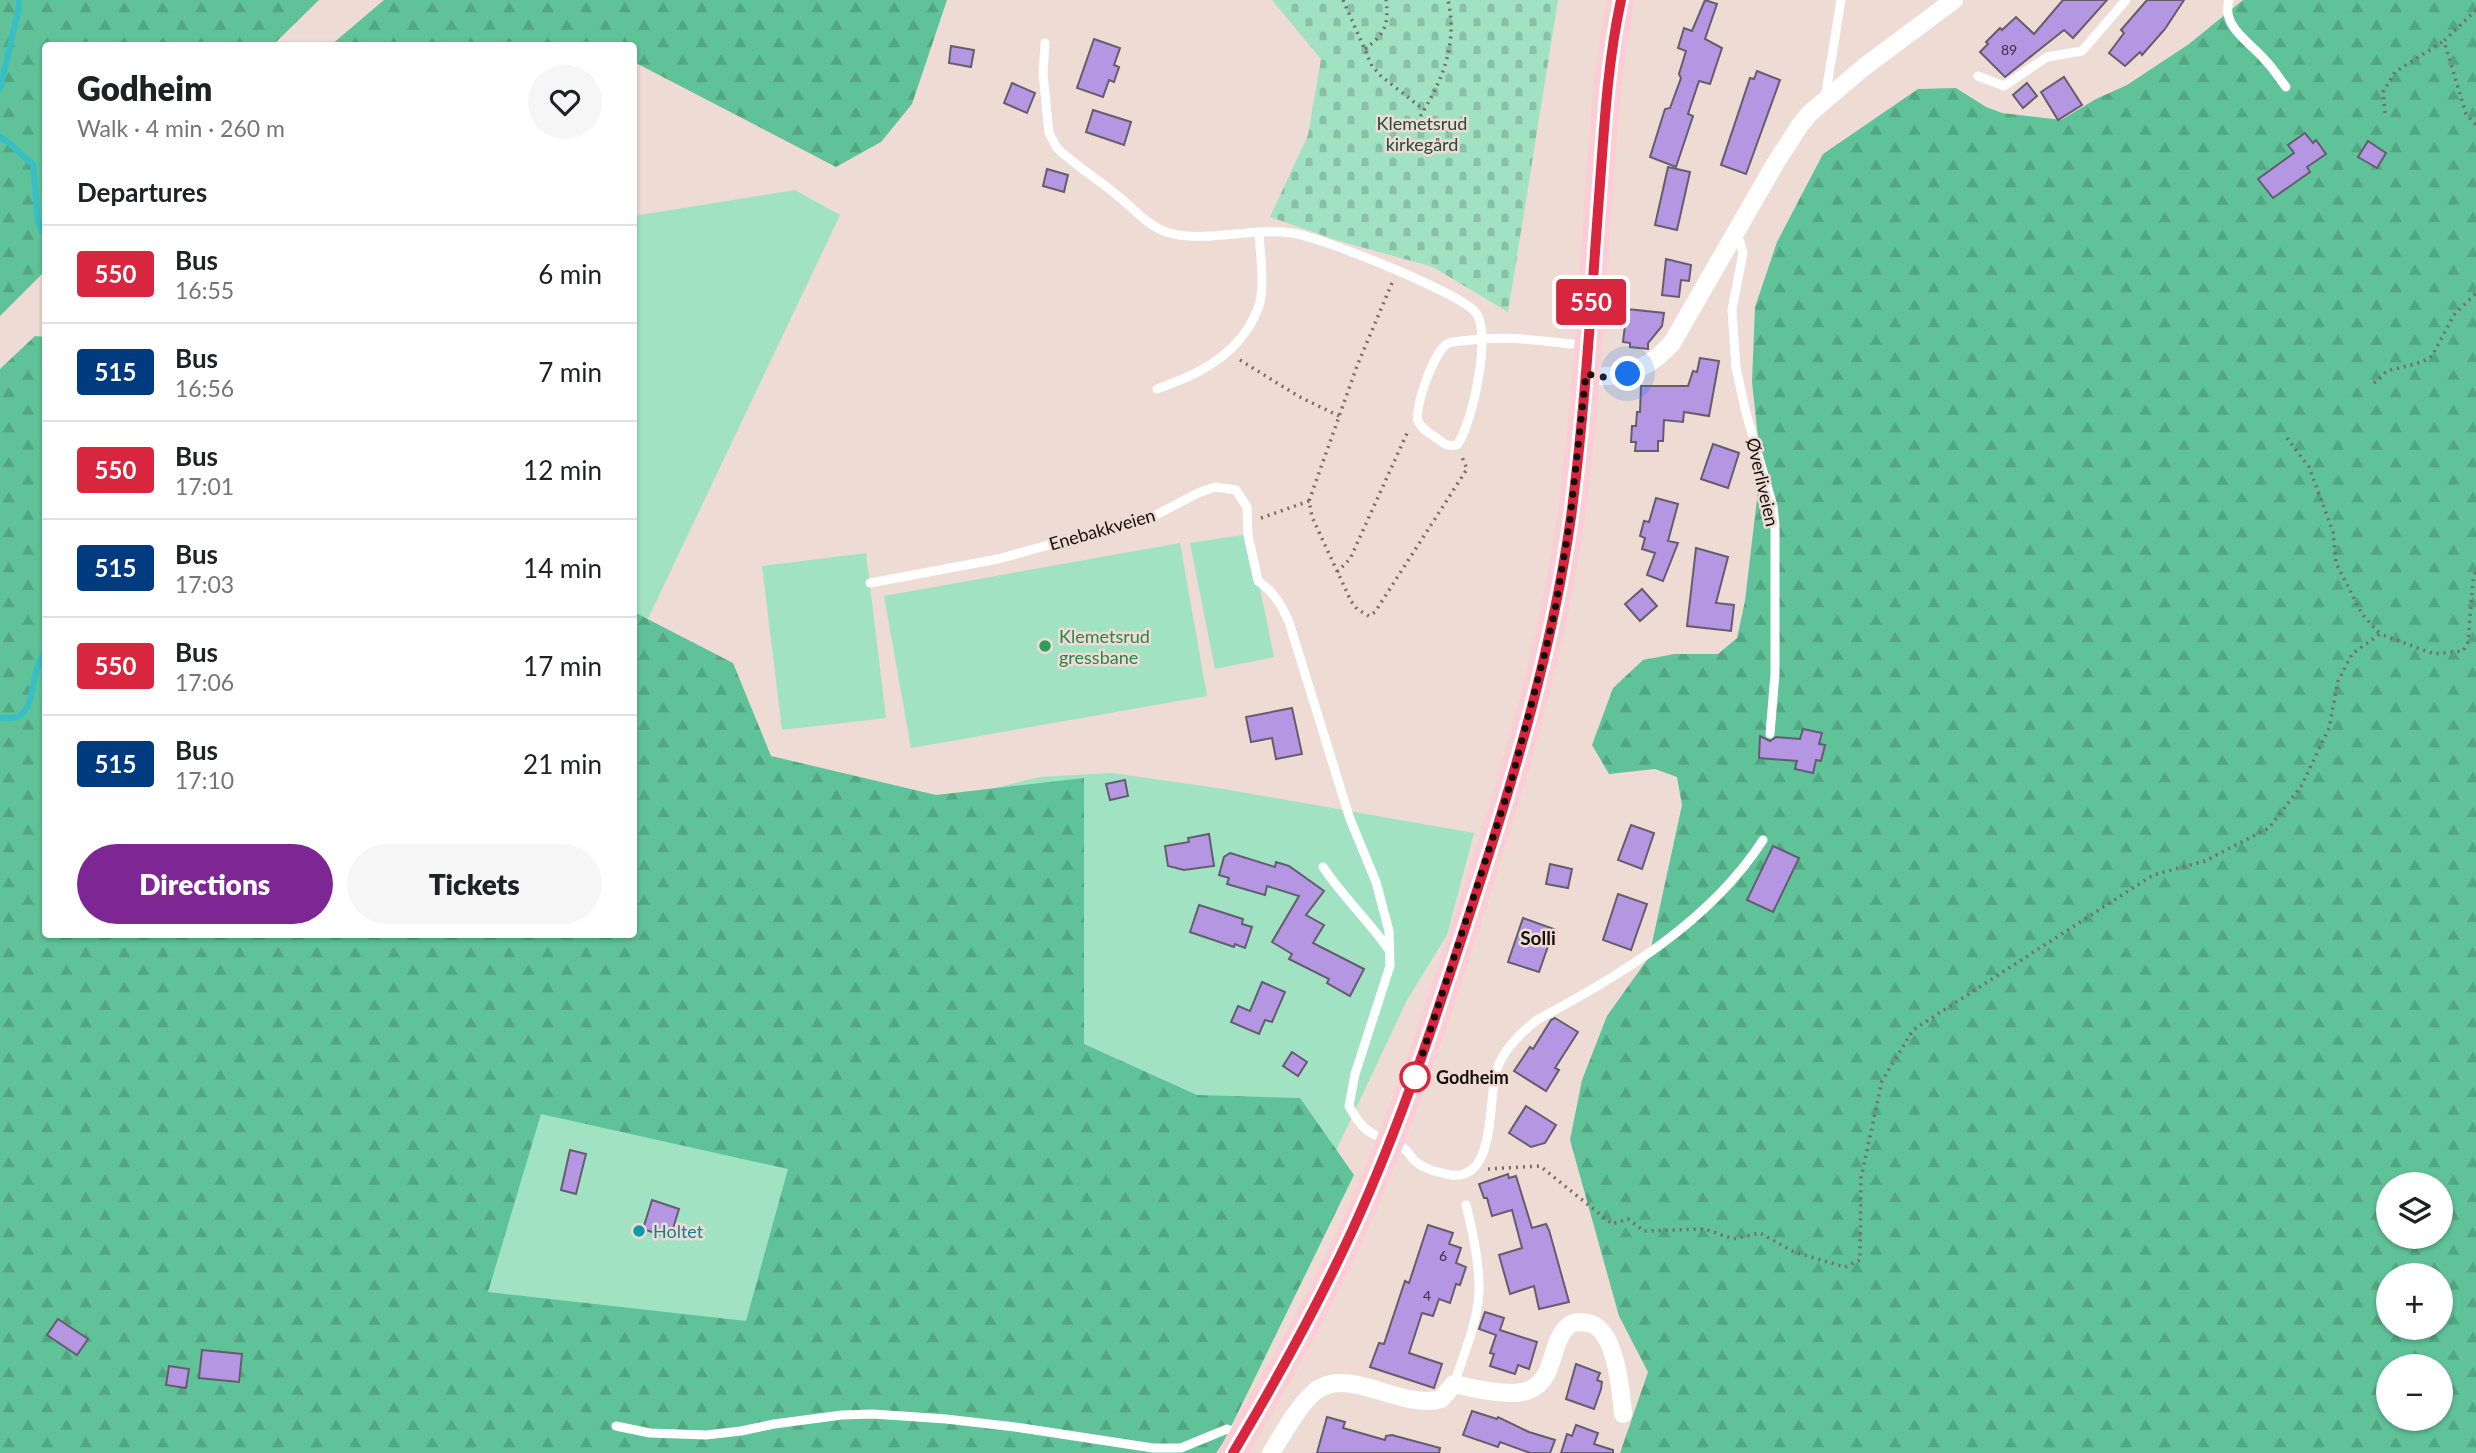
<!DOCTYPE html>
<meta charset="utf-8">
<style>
:root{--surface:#fff;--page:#f6f6f6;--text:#202124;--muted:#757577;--line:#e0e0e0;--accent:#7e2694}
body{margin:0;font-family:Lato,sans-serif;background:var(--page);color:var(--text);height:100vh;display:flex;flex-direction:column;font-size:26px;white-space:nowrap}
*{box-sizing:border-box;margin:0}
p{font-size:23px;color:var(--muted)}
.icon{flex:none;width:38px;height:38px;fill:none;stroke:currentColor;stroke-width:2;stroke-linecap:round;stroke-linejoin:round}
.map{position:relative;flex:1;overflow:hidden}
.drawer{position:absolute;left:42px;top:42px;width:595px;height:896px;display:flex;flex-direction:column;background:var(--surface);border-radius:7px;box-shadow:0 2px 5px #0004}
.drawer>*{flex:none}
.badge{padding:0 14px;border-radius:5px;font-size:24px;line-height:46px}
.controls{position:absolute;left:2376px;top:1172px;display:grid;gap:14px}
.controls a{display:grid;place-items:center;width:77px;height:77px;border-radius:50%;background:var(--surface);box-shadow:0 2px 5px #0004;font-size:35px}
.you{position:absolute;width:35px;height:35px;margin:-18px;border:5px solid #fff;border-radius:50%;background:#1a73e8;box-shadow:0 0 0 10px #1a73e833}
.map>.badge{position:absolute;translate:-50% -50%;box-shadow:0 0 0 4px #fff}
h2{padding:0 35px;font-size:26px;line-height:63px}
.round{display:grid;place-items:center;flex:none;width:74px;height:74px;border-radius:37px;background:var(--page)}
.overview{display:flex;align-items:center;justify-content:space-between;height:119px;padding:0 35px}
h1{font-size:33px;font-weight:800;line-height:52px}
.cta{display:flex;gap:14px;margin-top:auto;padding:14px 35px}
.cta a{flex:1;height:80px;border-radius:42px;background:var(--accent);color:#fff;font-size:28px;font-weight:800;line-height:80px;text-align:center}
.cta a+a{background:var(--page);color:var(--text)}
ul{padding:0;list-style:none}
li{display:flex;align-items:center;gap:21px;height:98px;padding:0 35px;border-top:2px solid var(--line)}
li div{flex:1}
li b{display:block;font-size:26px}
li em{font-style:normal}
li .badge{min-width:77px;font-weight:700;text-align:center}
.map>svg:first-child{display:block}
</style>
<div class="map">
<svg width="2476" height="1453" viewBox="0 0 2476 1453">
<defs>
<pattern id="forest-firs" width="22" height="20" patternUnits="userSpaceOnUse" patternTransform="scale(1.75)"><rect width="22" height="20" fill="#60c298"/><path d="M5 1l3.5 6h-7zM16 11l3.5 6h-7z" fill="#52a682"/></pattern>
<pattern id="cemetery-stones" width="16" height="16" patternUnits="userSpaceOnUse" patternTransform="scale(1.75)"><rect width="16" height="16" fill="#a1e2c3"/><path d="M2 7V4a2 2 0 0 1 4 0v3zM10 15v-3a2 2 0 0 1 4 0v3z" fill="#8ac1a6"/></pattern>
</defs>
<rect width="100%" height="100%" fill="#eedbd3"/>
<g fill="#a1e2c3">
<polygon points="795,190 840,215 634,648 634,216"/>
<polygon points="1249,534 1274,657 1215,669 1190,543"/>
<polygon points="1180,543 1207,696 911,748 884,596"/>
<polygon points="866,553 886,718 782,730 762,566"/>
<polygon points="1112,773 1224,789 1474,833 1447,935 1407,1000 1333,1157 501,1453 0,1214 951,799 1039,777"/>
</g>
<g fill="url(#forest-firs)" fill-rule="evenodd">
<polygon points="0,0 319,0 273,45 46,46 45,271 0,316"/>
<polygon points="384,0 947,0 912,104 881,142 836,167 634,62 634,46 546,46 528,43 522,46 331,45"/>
<path d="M2243 0H2476V1453H1620L1648 1372 1619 1316 1570 1140 1582 1080 1607 1016 1649 957 1682 805 1677 777 1655 769 1609 774 1592 745 1613 688 1643 660 1674 654H1718L1737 638 1745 601 1761 465 1752 382 1755 307 1777 242 1823 154 1918 89 1956 88 1986 107 2002 113 2061 120 2096 99 2127 85 2189 44ZM2389 1185H2441V1237H2389ZM2389 1276H2441V1328H2389ZM2389 1367H2441V1419H2389Z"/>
<path d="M35 336 46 337V934H634V612L733 663 771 756 936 795 1084 778V1044L1197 1095 1300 1098 1354 1175 1223 1443 1216 1453H0V369ZM541 1114 788 1169 746 1321 488 1292Z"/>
</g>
<polygon fill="url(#cemetery-stones)" points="1272,0 1558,0 1508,312 1433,267 1336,240 1270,217 1308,135 1321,59"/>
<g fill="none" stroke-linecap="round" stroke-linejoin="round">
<g stroke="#38bfc5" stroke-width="6">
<polyline points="0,89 18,12 19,0"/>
<path d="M0 137C13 144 21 156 33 164L38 223 46 237"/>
<polyline points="46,340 46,356"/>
<path d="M0 718C8 718 16 719 22 714 33 703 32 685 36 671 38 664 42 657 46 651"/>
</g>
</g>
<g fill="#b496e2" stroke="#635e6d" stroke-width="2">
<polygon points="1705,0 1717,4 1705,39 1722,48 1710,84 1699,81 1688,114 1693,116 1676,167 1650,157 1665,109 1670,108 1681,78 1679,74 1686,51 1678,48 1684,28 1692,31"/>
<polygon points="2063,0 2107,0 2073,38 2064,30 2005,77 1980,52 1988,44 1986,42 2000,28 2002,30 2016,17 2034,34"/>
<polygon points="2147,0 2184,0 2165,29 2142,55 2140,52 2125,66 2109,53 2124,33 2121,30"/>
<polygon points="1094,39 1120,48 1114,65 1119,67 1114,82 1109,80 1103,97 1077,88"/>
<polygon points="951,46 974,50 971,67 949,63"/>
<polygon points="1757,71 1780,80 1746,174 1721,165 1750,78 1754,79"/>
<polygon points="2064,77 2082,105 2058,120 2041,92"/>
<polygon points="1012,83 1035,93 1027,113 1004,103"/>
<polygon points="2027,83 2037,96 2023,108 2013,95"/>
<polygon points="1093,110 1131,122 1124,145 1086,132"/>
<polygon points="2305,133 2313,143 2316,140 2326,154 2307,167 2310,172 2273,198 2258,179 2294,153 2288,145"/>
<polygon points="2368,141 2386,153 2377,168 2358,157"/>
<polygon points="1668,167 1690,172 1677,230 1655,225"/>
<polygon points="1047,169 1068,175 1064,192 1043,186"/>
<polygon points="1666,259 1691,265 1689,281 1681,280 1679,297 1662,295"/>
<polygon points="1627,309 1664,313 1662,326 1648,343 1648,349 1630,347 1630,343 1623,342"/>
<polygon points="1700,358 1719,361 1709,416 1684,412 1683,422 1664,420 1663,441 1658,441 1658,451 1635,451 1636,442 1631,442 1632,426 1636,426 1637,412 1640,412 1641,386 1688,386 1693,371 1697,372"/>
<polygon points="1713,444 1739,453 1728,488 1701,479"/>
<polygon points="1656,498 1678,504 1668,541 1678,543 1663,581 1647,575 1655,553 1642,549 1645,538 1640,536 1644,521 1649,522"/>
<polygon points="1696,548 1728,557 1716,603 1734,605 1731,631 1687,626"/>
<polygon points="1642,589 1657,606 1640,621 1625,604"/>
<polygon points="1292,708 1302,754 1276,759 1272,738 1251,742 1246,717"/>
<polygon points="1803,729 1822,733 1819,744 1825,745 1821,761 1816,760 1813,773 1795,769 1797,761 1759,758 1760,736 1770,741 1776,737 1800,739"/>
<polygon points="1125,780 1128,796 1110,800 1106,784"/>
<polygon points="1631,825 1654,833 1642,869 1618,860"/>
<polygon points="1209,834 1214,866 1184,870 1168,866 1165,846 1189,842 1188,838"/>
<polygon points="1773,846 1799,858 1773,912 1747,900"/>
<polygon points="1230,853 1275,867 1276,862 1289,866 1324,891 1306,915 1324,925 1313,943 1364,969 1350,996 1327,983 1329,979 1289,959 1292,954 1272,942 1299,896 1267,886 1265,895 1227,884 1229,878 1219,875 1224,857"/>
<polygon points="1550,864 1572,869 1568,888 1546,884"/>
<polygon points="1618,894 1647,904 1631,950 1603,940"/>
<polygon points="1199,905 1243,919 1242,924 1252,927 1245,948 1235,944 1234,947 1190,932"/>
<polygon points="1523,918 1554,929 1539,972 1508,962"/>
<polygon points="1262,982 1285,992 1272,1022 1265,1020 1259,1034 1231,1022 1238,1006 1250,1011"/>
<polygon points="1555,1018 1578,1032 1555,1068 1559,1070 1546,1091 1514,1071 1530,1047 1533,1049 1551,1020"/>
<polygon points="1292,1052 1307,1062 1298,1076 1283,1066"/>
<polygon points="1526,1106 1556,1125 1545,1143 1531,1147 1509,1133"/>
<polygon points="570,1150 586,1154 576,1194 561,1190"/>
<polygon points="1508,1174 1509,1178 1516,1176 1532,1228 1546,1224 1549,1230 1569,1302 1539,1309 1534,1286 1510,1294 1499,1255 1522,1248 1512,1210 1492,1216 1487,1198 1484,1198 1479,1184"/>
<polygon points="652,1200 679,1209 670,1238 643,1229"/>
<polygon points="1428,1225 1453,1233 1449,1244 1461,1248 1456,1263 1466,1267 1460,1285 1456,1284 1450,1303 1439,1299 1433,1316 1422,1313 1409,1353 1442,1364 1434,1388 1370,1367 1379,1343 1384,1344 1405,1281 1409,1283"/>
<polygon points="1485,1312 1504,1318 1500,1330 1537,1342 1529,1369 1518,1365 1515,1374 1490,1366 1494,1354 1490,1353 1496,1335 1479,1329"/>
<polygon points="58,1319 88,1339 77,1355 47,1335"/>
<polygon points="202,1350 242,1354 239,1382 199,1378"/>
<polygon points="1576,1364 1600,1373 1597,1380 1602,1382 1601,1389 1594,1409 1566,1399"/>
<polygon points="169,1366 189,1369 186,1388 166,1385"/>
<polygon points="1472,1411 1497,1419 1498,1417 1529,1432 1555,1440 1550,1453 1530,1453 1500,1442 1498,1447 1463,1435"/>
<polygon points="1327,1417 1345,1422 1343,1428 1385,1440 1386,1436 1392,1435 1440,1448 1439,1453 1317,1453"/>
<polygon points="1576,1425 1598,1433 1594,1444 1613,1450 1613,1453 1561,1453 1567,1434 1572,1436"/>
</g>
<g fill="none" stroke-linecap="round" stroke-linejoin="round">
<g stroke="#786c66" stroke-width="3.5" stroke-dasharray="2 5" stroke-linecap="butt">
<polyline points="1343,0 1372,66 1381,76 1424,110"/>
<polyline points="2476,10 2444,41 2466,114 2476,125"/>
<path d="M1365 49C1385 34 1389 25 1386 0"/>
<polyline points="2385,113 2383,92 2395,72 2444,41"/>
<path d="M1413 128C1439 87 1459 49 1448 0"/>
<polyline points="1392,283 1357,366 1309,501 1312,517 1351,601 1357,609 1369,616 1375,612 1467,469 1462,457"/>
<polyline points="1240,360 1298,396 1339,416"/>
<polyline points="2374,383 2387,371 2422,362 2432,356 2454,315 2476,293"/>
<polyline points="2287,438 2309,467 2333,532 2336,563 2362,614 2380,634"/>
<polyline points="1261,518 1309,501"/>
<polyline points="1337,572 1350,559 1408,431"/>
<polyline points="1488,1169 1540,1166 1612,1224 1628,1219 1644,1231 1705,1229 1733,1239 1760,1233 1794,1252 1845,1267 1860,1260 1861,1178 1882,1081 1913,1030 2153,875 2205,861 2269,828 2302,785 2329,728 2338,681 2352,654 2380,634 2434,654 2463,651 2468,642 2473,581 2476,571"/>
</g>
<g stroke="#fff" stroke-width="9">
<path d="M2229 0C2221 27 2250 42 2265 60 2273 68 2279 78 2286 87"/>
<path d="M1045 43 1043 74 1049 133 1057 148C1076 166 1099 180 1119 197 1134 209 1147 225 1166 232 1202 244 1253 227 1292 233 1321 237 1461 293 1476 313 1492 333 1472 426 1457 445 1449 447 1444 444 1438 439 1431 434 1421 429 1418 421 1414 407 1435 348 1449 343 1456 341 1464 341 1471 340 1512 335 1544 342 1585 345"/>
<polyline points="1978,76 2004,86 2047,57 2082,51 2126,0"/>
<polyline points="1825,99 1841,0"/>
<polyline points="1733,237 1740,242 1743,253 1732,310 1736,368 1746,413 1773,506 1775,525 1775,674 1770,734"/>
<path d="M1157 389C1194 376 1227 361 1249 327 1254 318 1260 307 1261 297 1264 276 1260 253 1259 232"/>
<path d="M870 583 998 559 1154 516 1198 493 1215 487 1236 490 1247 507 1248 535 1258 581C1274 592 1281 604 1289 622L1350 819 1376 882 1389 931 1390 966 1355 1074 1349 1106C1360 1126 1366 1132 1387 1141 1393 1144 1401 1146 1406 1150 1410 1154 1412 1159 1416 1162 1426 1170 1439 1173 1451 1175 1498 1181 1487 1097 1497 1069 1503 1050 1522 1032 1537 1020 1621 975 1710 922 1763 840"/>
<path d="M1323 867C1343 897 1369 921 1389 950"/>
<path d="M1454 1384C1463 1356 1480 1317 1479 1287 1479 1260 1473 1232 1466 1205"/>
<polyline points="616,1426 650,1433 706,1435 741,1431 774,1424 842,1415 873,1414 946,1419 1015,1427 1153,1448 1181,1448 1227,1429 1239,1434"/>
</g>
<g stroke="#fff" stroke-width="18">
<path d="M1586 375C1620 380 1649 369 1672 343L1775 164 1800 125 1810 113 1864 67 1954 0"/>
<path d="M1271 1453C1283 1434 1295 1411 1311 1395 1344 1361 1399 1411 1441 1399L1454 1384C1472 1388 1512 1398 1529 1390 1556 1379 1549 1345 1567 1327 1573 1321 1580 1322 1588 1323 1616 1328 1621 1391 1623 1414"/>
</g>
<path stroke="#fbced6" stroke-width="28" d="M1233 1453C1276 1381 1317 1307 1352 1231 1403 1120 1441 1003 1478 887 1517 766 1553 643 1571 517 1585 413 1591 309 1598 205 1603 136 1607 67 1621 0"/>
</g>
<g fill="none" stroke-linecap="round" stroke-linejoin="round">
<g stroke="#fff" stroke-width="16">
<path id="line" d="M1233 1453C1276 1381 1317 1307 1352 1231 1402 1122 1439 1008 1476 894 1516 771 1553 645 1571 517 1585 411 1591 304 1599 197 1604 131 1607 65 1621 0"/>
</g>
<use href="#line" stroke="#d7263d" stroke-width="10"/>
<polyline stroke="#150f0c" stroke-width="7" stroke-dasharray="0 12.6" points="1415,1077 1511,782 1545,652 1555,610 1570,520 1586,374 1603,377 1628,374"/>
</g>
<circle fill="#2e9e5b" stroke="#eedbd3" stroke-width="2.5" cx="1045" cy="646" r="7"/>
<circle fill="#fff" stroke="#d7263d" stroke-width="3.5" cx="1415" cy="1077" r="14"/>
<circle fill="#0f9aa8" stroke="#eedbd3" stroke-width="2.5" cx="639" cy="1231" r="7"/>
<g text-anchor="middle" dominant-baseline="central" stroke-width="5" stroke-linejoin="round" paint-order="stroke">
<g font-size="14" fill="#3d3142">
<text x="2009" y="49">89</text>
<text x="1443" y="1255">6</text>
<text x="1427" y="1295">4</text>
</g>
<g font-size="18" fill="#224c3a" stroke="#eedbd3">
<text x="1422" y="123">Klemetsrud<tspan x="1422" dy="21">kirkegård</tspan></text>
</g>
<g font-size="18" fill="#150f0c" stroke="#eedbd3">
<text transform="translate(1763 482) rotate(77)">Øverliveien</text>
<text transform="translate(1102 529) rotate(-16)">Enebakkveien</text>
</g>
<g font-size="18" fill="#27864d" stroke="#eedbd3" text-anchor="start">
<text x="1059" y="636">Klemetsrud<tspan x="1059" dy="21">gressbane</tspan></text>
</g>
<g font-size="18" font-weight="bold" fill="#150f0c" stroke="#eedbd3" text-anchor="start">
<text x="1436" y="1077">Godheim</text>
</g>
<g font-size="18" fill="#0d838f" stroke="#eedbd3" text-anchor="start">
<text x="653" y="1231">Holtet</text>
</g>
<g font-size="19" font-weight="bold" fill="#150f0c" stroke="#eedbd3">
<text x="1538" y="937">Solli</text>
</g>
</g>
</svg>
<div class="controls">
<a><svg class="icon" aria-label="layers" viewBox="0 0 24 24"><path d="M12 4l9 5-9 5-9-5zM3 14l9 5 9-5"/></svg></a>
<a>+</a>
<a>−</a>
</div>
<div class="you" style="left:1628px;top:374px"></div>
<b class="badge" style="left:1591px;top:302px;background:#d7263d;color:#fff">550</b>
<section class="drawer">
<div class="overview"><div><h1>Godheim</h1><p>Walk · 4 min · 260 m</p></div><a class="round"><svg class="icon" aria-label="heart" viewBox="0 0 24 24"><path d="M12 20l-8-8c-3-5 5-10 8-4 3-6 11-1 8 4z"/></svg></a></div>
<h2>Departures</h2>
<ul>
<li><span class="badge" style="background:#d7263d;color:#fff">550</span><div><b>Bus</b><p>16:55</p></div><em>6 min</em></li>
<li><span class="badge" style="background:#003b80;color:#fff">515</span><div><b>Bus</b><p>16:56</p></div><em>7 min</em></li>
<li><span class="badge" style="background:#d7263d;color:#fff">550</span><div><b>Bus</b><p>17:01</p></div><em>12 min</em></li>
<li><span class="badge" style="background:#003b80;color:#fff">515</span><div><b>Bus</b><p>17:03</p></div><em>14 min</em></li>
<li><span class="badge" style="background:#d7263d;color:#fff">550</span><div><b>Bus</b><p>17:06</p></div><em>17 min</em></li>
<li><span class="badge" style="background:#003b80;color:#fff">515</span><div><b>Bus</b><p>17:10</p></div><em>21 min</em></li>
</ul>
<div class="cta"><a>Directions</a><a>Tickets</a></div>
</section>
</div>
